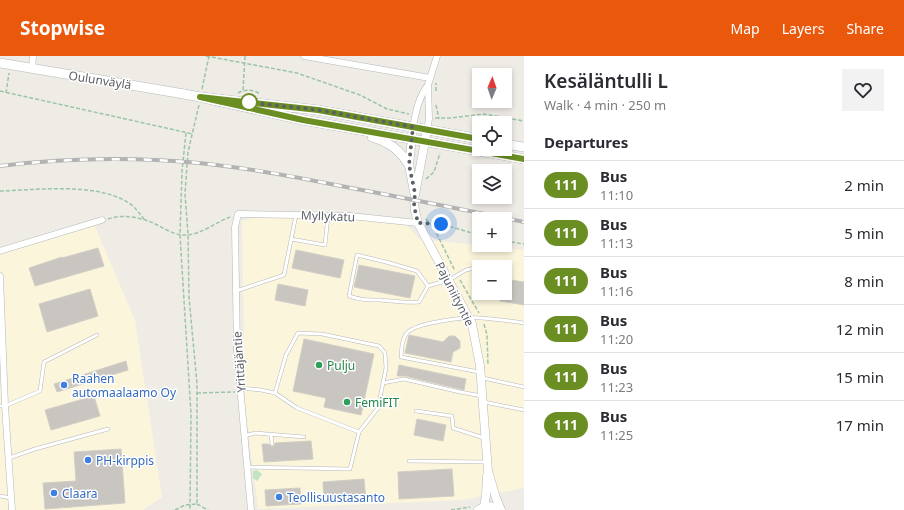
<!DOCTYPE html>
<meta charset="utf-8">
<style>
:root{--surface:#fff;--page:#f2f2f3;--text:#2b2b33;--muted:#7c7c81;--line:#e1e1e2;--accent:#ea580c}
body{margin:0;font-family:"Noto Sans",sans-serif;background:var(--page);color:var(--text);height:100vh;display:flex;flex-direction:column;font-size:15px;white-space:nowrap}
*{box-sizing:border-box;margin:0}
p{font-size:13px;color:var(--muted)}
.icon{flex:none;width:22px;height:22px;fill:none;stroke:currentColor;stroke-width:2;stroke-linecap:round;stroke-linejoin:round}
.map{position:relative;flex:1;overflow:hidden}
.sheet{display:flex;flex-direction:column;background:var(--surface);width:380px}
.sheet>*{flex:none}
.badge{padding:0 8px;border-radius:13px;font-size:14px;line-height:26px}
.needle{width:26px;rotate:2deg}
.fabs{position:absolute;left:472px;top:12px;display:grid;gap:8px}
.fabs a{display:grid;place-items:center;width:40px;height:40px;border-radius:0px;background:var(--surface);box-shadow:0 2px 6px #0003;font-size:20px}
.you{position:absolute;width:20px;height:20px;margin:-10px;border:3px solid #fff;border-radius:50%;background:#1a73e8;box-shadow:0 0 0 6px #1a73e833}
.map>.badge{position:absolute;translate:-50% -50%;box-shadow:0 0 0 2px #fff}
h2{padding:0 20px;font-size:15px;line-height:36px}
.round{display:grid;place-items:center;flex:none;width:42px;height:42px;border-radius:0px;background:var(--page)}
.summary{display:flex;align-items:center;justify-content:space-between;height:68px;padding:0 20px}
h1{font-size:19px;font-weight:600;line-height:30px}
ul{padding:0;list-style:none}
li{display:flex;align-items:center;gap:12px;height:48px;padding:0 20px;border-top:1px solid var(--line)}
li div{flex:1}
li b{display:block;font-size:15px}
li em{font-style:normal}
li .badge{min-width:44px;font-weight:700;text-align:center}
header{display:flex;align-items:center;gap:24px;box-sizing:border-box;height:56px;padding:0 20px;background:var(--accent);color:#fff}
header strong{font-size:19px}
nav{display:flex;gap:22px;margin-inline-start:auto;font-size:14px}
main{display:flex;flex:1;min-height:0}
.map>svg:first-child{display:block}
</style>
<header>
<strong>Stopwise</strong>
<nav><a>Map</a><a>Layers</a><a>Share</a></nav>
</header>
<main>
<div class="map">
<svg width="524" height="454" viewBox="0 0 524 454">
<rect width="100%" height="100%" fill="#eeece5"/>
<g fill="#fbf5dc" fill-rule="evenodd">
<path d="M256 161 383 164 405 167 419 183 524 194V432L463 444 258 453 245 351 242 165ZM479 211H505V237H479Z"/>
<polygon points="94,168 135,264 162,441 143,454 0,454 0,196"/>
</g>
<polygon fill="#c3e3c4" points="257,414 262,418 257,425 253,422 253,415"/>
<g fill="#c9c6c2" stroke="#d2cec3">
<polygon points="98,192 104,210 35,230 29,212 62,201 62,202"/>
<polygon points="296,194 344,204 340,222 292,212"/>
<polygon points="359,209 415,220 410,242 354,231"/>
<polygon points="505,223 524,226 524,249 500,245 502,237 505,237"/>
<polygon points="278,228 308,234 305,250 275,244"/>
<polygon points="90,233 98,260 47,276 39,248"/>
<polygon points="409,279 443,286 449,280 455,280 460,285 460,292 453,296 451,306 405,297"/>
<polygon points="304,283 374,298 361,359 324,351 326,342 293,335"/>
<polygon points="126,305 128,314 57,336 54,328"/>
<polygon points="399,309 466,323 464,334 405,320 397,320"/>
<polygon points="94,340 100,360 51,374 45,354"/>
<polygon points="417,363 446,369 443,385 414,379"/>
<polygon points="311,385 313,403 264,406 262,388 269,388 272,391 274,390 275,387"/>
<polygon points="121,393 125,447 45,453 43,427 76,425 74,396"/>
<polygon points="452,413 454,440 399,443 398,416"/>
<polygon points="364,423 366,445 324,447 323,426"/>
<polygon points="300,432 301,448 266,450 265,434"/>
</g>
<g fill="none" stroke-linecap="round" stroke-linejoin="round">
<g stroke="#b5b7ba" stroke-width="4">
<g id="service">
<polyline points="291,183 325,189 328,160"/>
<path d="M428 230 419 246C405 247 394 245 380 244 369 244 360 244 349 240L357 199 386 206 417 215 428 230 449 224 466 214 493 208"/>
<polyline points="236,235 284,219 296,159"/>
<path d="M479 316 401 301C402 293 401 284 407 277 417 266 465 261 481 262 495 263 510 265 524 267"/>
<polyline points="483,322 524,331"/>
<polyline points="383,327 404,323 460,336 482,340"/>
<polyline points="240,332 261,334 275,337 286,299 298,277 322,278 379,290 385,297 386,312 378,352 359,376"/>
<polyline points="484,346 524,354"/>
<polyline points="0,350 5,350 40,335 44,306 97,279"/>
<polyline points="416,355 452,360 453,372 484,382"/>
<polyline points="271,379 272,388"/>
<polyline points="244,380 255,377 304,381"/>
<polyline points="9,402 35,393 108,373"/>
<polyline points="409,405 487,406"/>
<polyline points="247,411 350,413 359,376 297,352 275,337"/>
<polyline points="0,440 11,442"/>
</g>
</g>
<g stroke="#b5b7ba" stroke-width="7">
<g id="minor">
<polyline points="304,0 430,22"/>
<polyline points="32,13 33,0"/>
<path d="M413 71C416 56 418 42 428 29"/>
<polyline points="427,74 429,63 428,29 437,0"/>
<polyline points="0,195 102,164"/>
<polyline points="0,220 5,350 12,454"/>
<polyline points="251,454 237,295 235,171 238,158 350,160 418,167"/>
</g>
</g>
<g stroke="#b5b7ba" stroke-width="9">
<g id="tertiary">
<polyline points="413,71 409,109 414,136"/>
<polyline points="427,74 414,144 415,155 418,167 472,268 480,310 488,415 496,442 501,454"/>
<polyline points="484,451 486,439 487,420"/>
<path d="M478 454C486 449 493 449 500 454"/>
</g>
</g>
<g stroke="#b6b8bd" stroke-width="10">
<g id="secondary">
<polyline points="0,7 184,38"/>
<path d="M372 81C389 86 400 94 409 109"/>
<polyline points="479,83 318,54 200,41 303,64 524,103"/>
<polyline points="505,88 524,91"/>
</g>
</g>
<g stroke="#9cc4a9" stroke-width="1.5" stroke-dasharray="4 2" stroke-linecap="butt">
<polyline points="206,0 297,17 360,39 387,53 409,58"/>
<polyline points="202,33 209,0"/>
<polyline points="243,34 245,0"/>
<polyline points="0,35 193,78"/>
<polyline points="436,35 436,27"/>
<polyline points="6,37 9,17"/>
<path d="M238 37C245 33 253 33 260 38"/>
<polyline points="436,49 439,63"/>
<polyline points="435,62 450,62 484,58 524,65"/>
<polyline points="186,77 182,115 180,179 191,358 190,454"/>
<polyline points="426,123 434,116 440,97"/>
<path d="M0 135C38 134 96 126 129 147 135 151 139 157 144 163"/>
<path d="M108 163C122 158 140 161 153 167 162 171 172 178 182 179 200 180 214 167 230 161"/>
<polyline points="426,163 434,172 455,215"/>
<polyline points="426,167 441,168 479,179"/>
<polyline points="505,185 524,188"/>
<polyline points="460,224 479,257"/>
<polyline points="484,268 487,279 488,309"/>
<polyline points="197,337 235,336"/>
<polyline points="197,448 208,454"/>
<polyline points="175,454 185,449 197,448 197,328 189,241 188,178 185,138 188,96 199,49"/>
<polyline points="451,454 470,451"/>
</g>
<use href="#service" stroke="#fff" stroke-width="3"/>
<use href="#minor" stroke="#fff" stroke-width="6"/>
<use href="#tertiary" stroke="#fff" stroke-width="8"/>
<use href="#secondary" stroke="#fff" stroke-width="9"/>
<g stroke="#b3b3b4" stroke-width="4">
<path id="rail" d="M0 110C66 102 133 101 199 107 249 112 297 121 346 131 405 142 465 154 524 166"/>
</g>
<use href="#rail" stroke="#fff" stroke-width="2.5" stroke-dasharray="8" stroke-linecap="butt"/>
<g stroke="#b6b8bd" stroke-width="10" stroke-linecap="butt">
<polyline id="secondary-bridge" points="184,38 200,41"/>
</g>
<use href="#secondary-bridge" stroke="#fff" stroke-width="9"/>
</g>
<g fill="none" stroke-linecap="round" stroke-linejoin="round">
<g stroke="#fff" stroke-width="9">
<polyline id="line" points="479,83 318,54 200,41 303,64 524,103"/>
</g>
<use href="#line" stroke="#6b8e23" stroke-width="6"/>
<polyline stroke="#5c5f64" stroke-width="4" stroke-dasharray="0 7.2" points="249,46 245,46 318,54 413,71 409,109 415,137 414,150 418,167 441,168"/>
</g>
<circle fill="#fff" stroke="#6b8e23" stroke-width="2" cx="249" cy="46" r="8"/>
<g fill="#2e9e5b" stroke="#fff" stroke-width="1.5">
<circle cx="319" cy="309" r="4"/>
<circle cx="347" cy="346" r="4"/>
</g>
<g fill="#3f7fe0" stroke="#fff" stroke-width="1.5">
<circle cx="64" cy="329" r="4"/>
<circle cx="88" cy="404" r="4"/>
<circle cx="54" cy="437" r="4"/>
<circle cx="279" cy="441" r="4"/>
</g>
<g text-anchor="middle" dominant-baseline="central" stroke-width="3" stroke-linejoin="round" paint-order="stroke">
<g font-size="12" fill="#5c5f64" stroke="#fff">
<text transform="translate(100 24) rotate(9)">Oulunväylä</text>
<text transform="translate(328 160) rotate(2)">Myllykatu</text>
<text transform="translate(455 238) rotate(63)">Pajuniityntie</text>
<text transform="translate(239 306) rotate(-94)">Yrittäjäntie</text>
</g>
<g font-size="12" fill="#27864d" stroke="#fff" text-anchor="start">
<text x="327" y="309">Pulju</text>
<text x="355" y="346">FemiFIT</text>
</g>
<g font-size="12" fill="#366cbe" stroke="#fff" text-anchor="start">
<text x="72" y="322">Raahen<tspan x="72" dy="14">automaalaamo Oy</tspan></text>
<text x="96" y="404">PH-kirppis</text>
<text x="62" y="437">Claara</text>
<text x="287" y="441">Teollisuustasanto</text>
</g>
</g>
</svg>
<div class="fabs">
<a><svg class="needle" viewBox="-14 -14 28 28"><path d="M0-13l5 13h-10z" fill="#e53935"/><path d="M0 13l5-13h-10z" fill="#7c7c81"/></svg></a>
<a><svg class="icon" aria-label="locate" viewBox="0 0 24 24"><circle cx="12" cy="12" r="6"/><path d="M12 2v4M12 18v4M2 12h4M18 12h4"/></svg></a>
<a><svg class="icon" aria-label="layers" viewBox="0 0 24 24"><path d="M12 4l9 5-9 5-9-5zM3 14l9 5 9-5"/></svg></a>
<a>+</a>
<a>−</a>
</div>
<div class="you" style="left:441px;top:168px"></div>
</div>
<section class="sheet">
<div class="summary"><div><h1>Kesäläntulli L</h1><p>Walk · 4 min · 250 m</p></div><a class="round"><svg class="icon" aria-label="heart" viewBox="0 0 24 24"><path d="M12 20l-8-8c-3-5 5-10 8-4 3-6 11-1 8 4z"/></svg></a></div>
<h2>Departures</h2>
<ul>
<li><span class="badge" style="background:#6b8e23;color:#fff">111</span><div><b>Bus</b><p>11:10</p></div><em>2 min</em></li>
<li><span class="badge" style="background:#6b8e23;color:#fff">111</span><div><b>Bus</b><p>11:13</p></div><em>5 min</em></li>
<li><span class="badge" style="background:#6b8e23;color:#fff">111</span><div><b>Bus</b><p>11:16</p></div><em>8 min</em></li>
<li><span class="badge" style="background:#6b8e23;color:#fff">111</span><div><b>Bus</b><p>11:20</p></div><em>12 min</em></li>
<li><span class="badge" style="background:#6b8e23;color:#fff">111</span><div><b>Bus</b><p>11:23</p></div><em>15 min</em></li>
<li><span class="badge" style="background:#6b8e23;color:#fff">111</span><div><b>Bus</b><p>11:25</p></div><em>17 min</em></li>
</ul>
</section>
</main>
